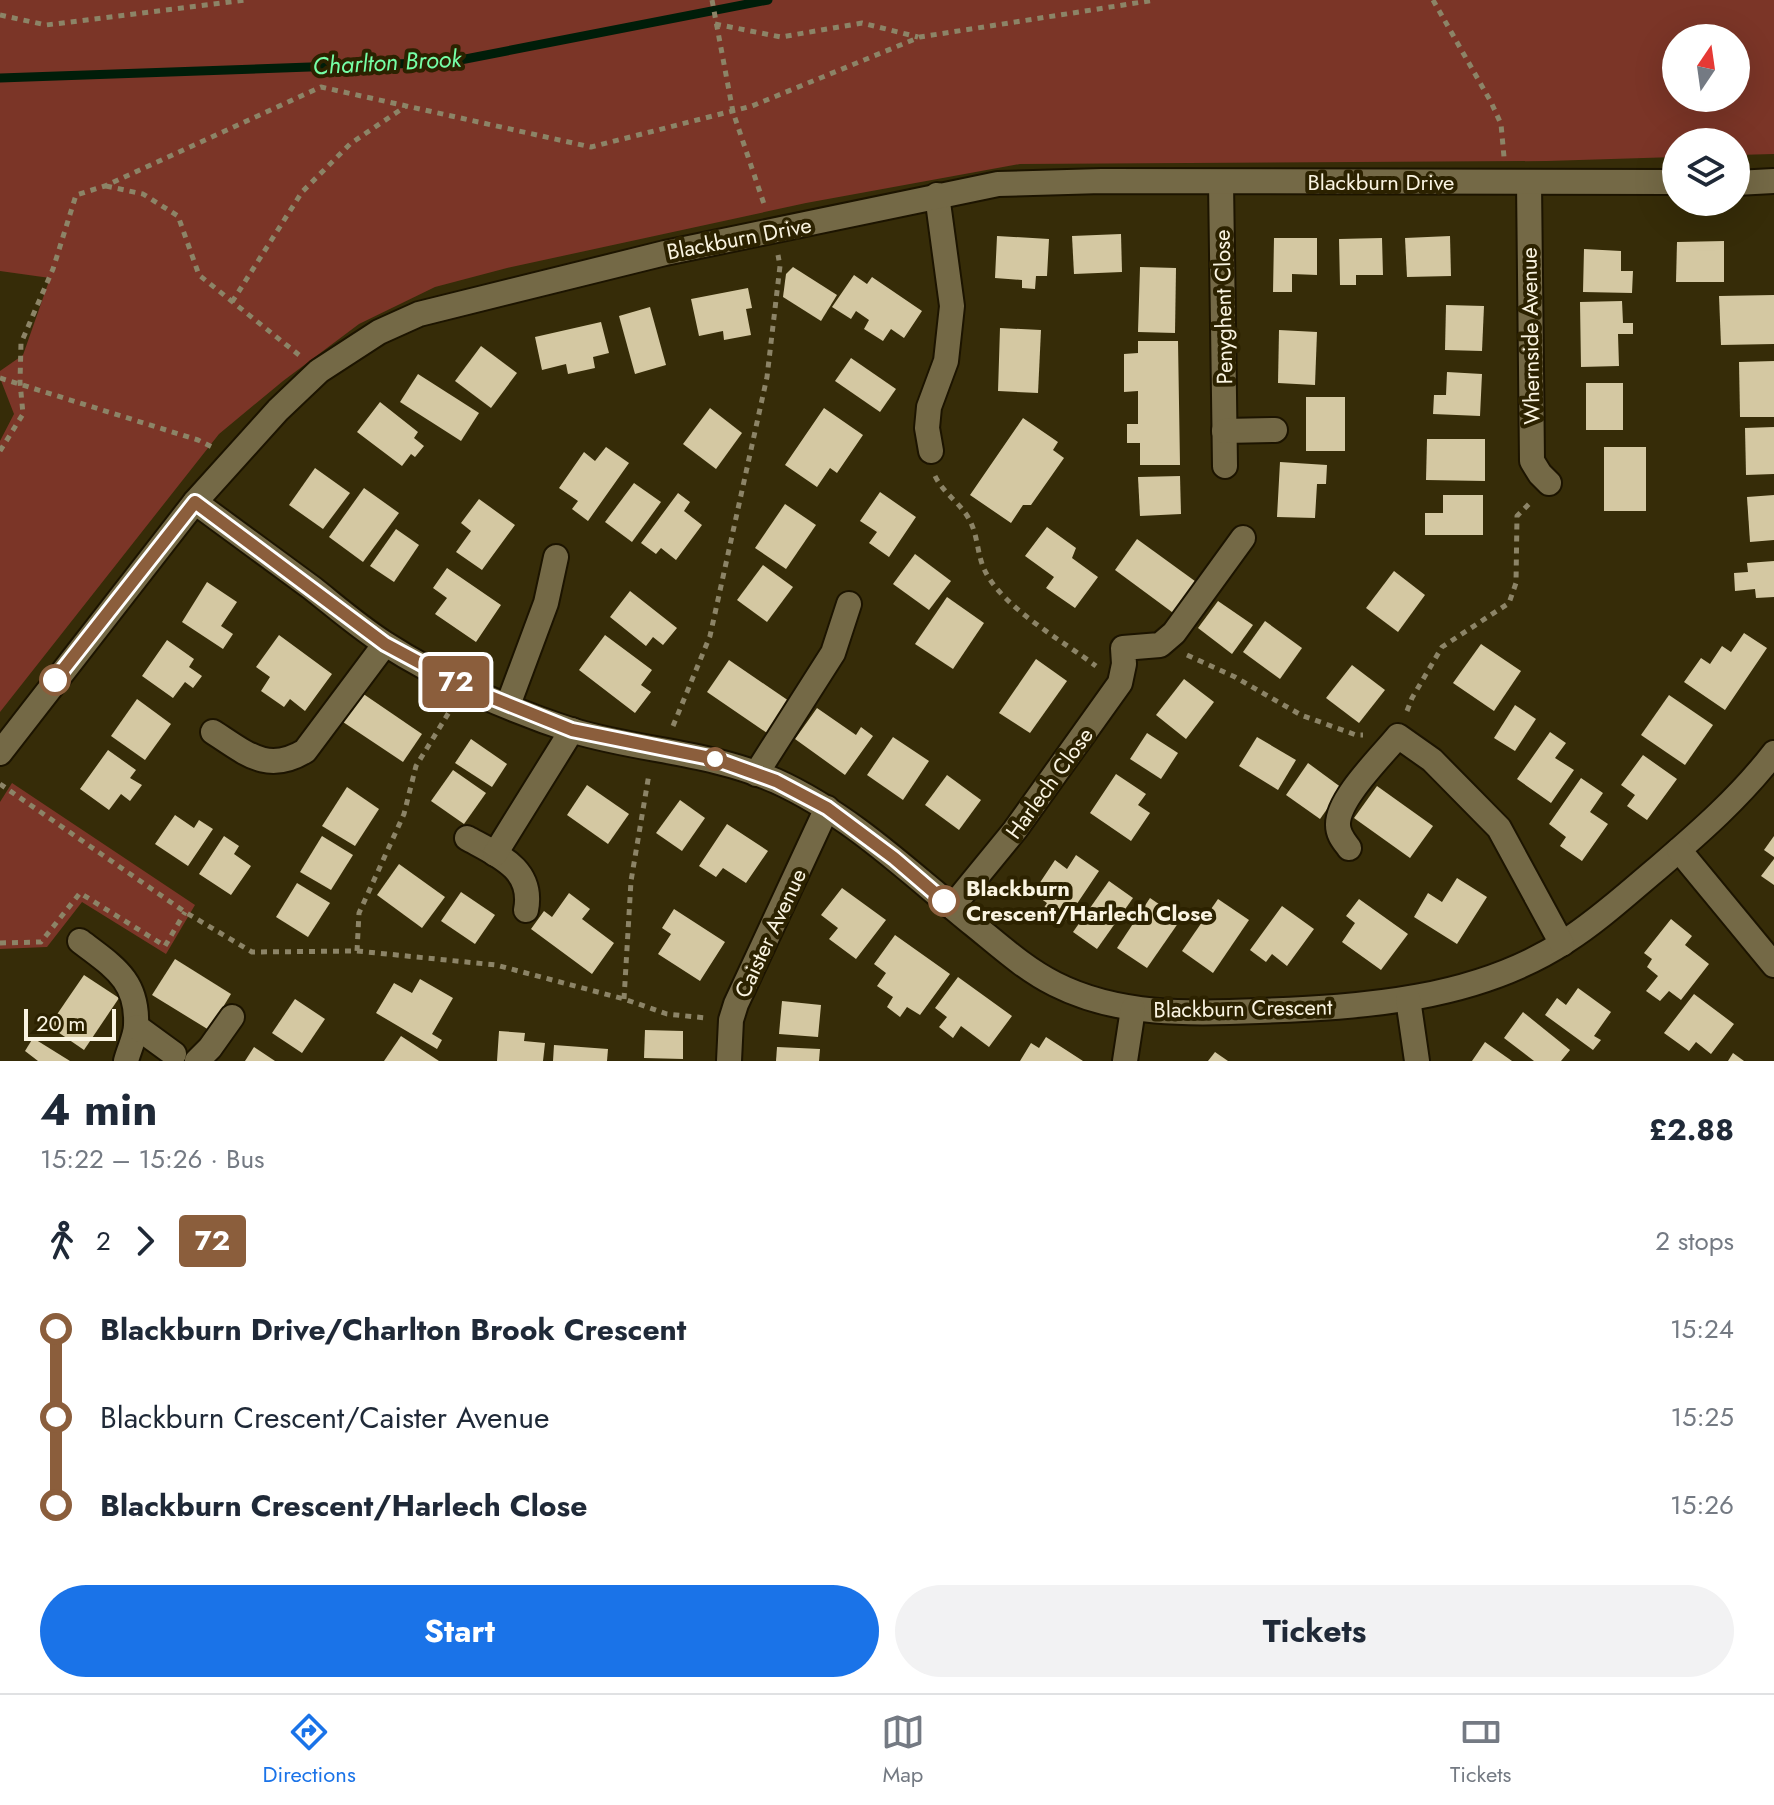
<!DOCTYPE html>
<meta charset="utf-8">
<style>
:root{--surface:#fff;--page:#f2f2f3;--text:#1f2937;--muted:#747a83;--line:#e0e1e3;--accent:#1a73e8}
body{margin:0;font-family:Jost,sans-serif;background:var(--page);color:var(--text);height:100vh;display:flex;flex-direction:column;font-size:30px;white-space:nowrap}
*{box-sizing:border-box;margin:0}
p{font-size:26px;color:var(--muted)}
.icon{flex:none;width:44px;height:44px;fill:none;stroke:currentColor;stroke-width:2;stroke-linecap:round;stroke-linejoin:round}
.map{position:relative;height:1061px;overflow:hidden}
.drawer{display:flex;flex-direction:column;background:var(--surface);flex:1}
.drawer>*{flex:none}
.badge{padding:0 16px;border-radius:6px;font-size:28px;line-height:52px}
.needle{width:52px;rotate:13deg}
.controls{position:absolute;left:1662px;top:24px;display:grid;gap:16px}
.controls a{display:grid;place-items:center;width:88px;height:88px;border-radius:50%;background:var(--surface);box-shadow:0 8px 32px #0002;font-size:40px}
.scale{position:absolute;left:24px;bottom:20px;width:92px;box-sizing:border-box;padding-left:8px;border:4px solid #faf4e1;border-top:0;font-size:22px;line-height:28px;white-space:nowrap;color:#faf4e1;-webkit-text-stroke:6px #2c2200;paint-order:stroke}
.map>.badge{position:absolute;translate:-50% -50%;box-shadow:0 0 0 4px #fff}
.legs{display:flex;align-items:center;gap:12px;height:88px;padding:0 40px;font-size:26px}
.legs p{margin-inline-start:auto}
.headline{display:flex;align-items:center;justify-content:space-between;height:136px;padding:0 40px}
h1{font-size:44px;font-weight:700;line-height:60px}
.action{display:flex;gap:16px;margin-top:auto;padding:16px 40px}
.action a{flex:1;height:92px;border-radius:48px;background:var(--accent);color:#fff;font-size:32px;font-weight:700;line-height:92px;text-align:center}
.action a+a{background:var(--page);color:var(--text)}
ul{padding:0 40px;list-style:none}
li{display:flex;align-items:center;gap:28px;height:88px;font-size:30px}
li i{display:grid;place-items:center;width:12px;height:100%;margin:0 10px;background:currentColor}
li i::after{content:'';width:20px;height:20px;margin:-10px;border:6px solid;border-radius:50%;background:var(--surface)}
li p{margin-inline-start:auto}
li:first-child i{background:linear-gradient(#0000 50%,currentColor 0)}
li:last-child i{background:linear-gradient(currentColor 50%,#0000 0)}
.tab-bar{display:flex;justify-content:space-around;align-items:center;height:112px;border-top:2px solid var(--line);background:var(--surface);font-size:22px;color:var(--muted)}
.tab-bar a{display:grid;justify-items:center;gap:4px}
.tab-bar .selected{color:var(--accent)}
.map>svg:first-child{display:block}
</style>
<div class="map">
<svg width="1774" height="1061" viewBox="0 0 1774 1061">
<rect width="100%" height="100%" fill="#362c08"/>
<g fill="#7b3527" fill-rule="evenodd">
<path d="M0 0H1774V154L1736 155V142H1676V157L1547 161 1020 164 806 203 507 268 435 287 359 324 283 381 219 434 0 712V441L14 414 0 378V371L23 355 50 278 0 271ZM1676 38H1736V98H1676Z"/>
<polygon points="12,783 195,905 166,954 82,902 47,947 0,949 0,802"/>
</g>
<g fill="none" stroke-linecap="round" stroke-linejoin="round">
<polyline stroke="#001d09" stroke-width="9" points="0,78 450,62 768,0"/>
</g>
<g fill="#d4c8a2">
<polygon points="1121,234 1122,272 1074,274 1072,236"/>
<polygon points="997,236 1049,239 1047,276 1036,276 1035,289 1022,288 1022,280 995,278"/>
<polygon points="1450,236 1451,276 1407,277 1405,238"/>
<polygon points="1274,238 1317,238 1317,275 1292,274 1292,292 1273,292"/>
<polygon points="1382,238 1383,275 1356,275 1356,285 1340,285 1339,239"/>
<polygon points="1724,241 1724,282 1676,282 1677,242"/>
<polygon points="1584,249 1621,251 1621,271 1633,271 1632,293 1583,292"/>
<polygon points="793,267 837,295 821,321 783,297 786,274"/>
<polygon points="1140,267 1176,268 1175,333 1138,332"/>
<polygon points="854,275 867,284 872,277 922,311 904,338 891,329 883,341 864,329 869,320 856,311 851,319 832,307"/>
<polygon points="748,288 752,308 746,309 751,335 724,340 723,331 699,336 691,299"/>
<polygon points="1774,295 1774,344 1721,345 1719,296"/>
<polygon points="1622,301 1623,323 1633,323 1633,334 1618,334 1619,366 1581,367 1580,302"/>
<polygon points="1446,305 1484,306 1482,351 1445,350"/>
<polygon points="650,307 666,365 635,374 619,316"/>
<polygon points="601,322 609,353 593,357 595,368 568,374 566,364 542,370 535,337"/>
<polygon points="1000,328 1041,330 1038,393 998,391"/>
<polygon points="1279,330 1317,332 1315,385 1278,383"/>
<polygon points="1138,341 1178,341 1180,465 1140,465 1140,443 1127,443 1127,424 1138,424 1138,391 1124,392 1124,354 1138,353"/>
<polygon points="481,346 517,373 491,408 455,381"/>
<polygon points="851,358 896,389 880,412 835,381"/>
<polygon points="1774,361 1774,417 1740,417 1739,362"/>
<polygon points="1447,372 1482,374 1480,416 1433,414 1434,395 1446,395"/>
<polygon points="418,374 479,413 461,441 400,402"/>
<rect x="1586" y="383" width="37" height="47"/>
<rect x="1306" y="397" width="39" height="54"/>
<polygon points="380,402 418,432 414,438 424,446 415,457 411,454 402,466 357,432"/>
<polygon points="710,408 742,433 716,469 683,444"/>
<polygon points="824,408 863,435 837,473 830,468 817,487 785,465"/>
<polygon points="1023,418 1058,442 1053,450 1064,458 1031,505 1023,505 1011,523 970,495"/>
<polygon points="1774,427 1774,474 1746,475 1745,428"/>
<polygon points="1427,439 1485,439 1485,481 1426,480"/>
<polygon points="606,447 629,463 588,521 572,509 578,501 559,488 584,452 595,461"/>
<rect x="1604" y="447" width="42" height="64"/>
<polygon points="1280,462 1327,465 1326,484 1317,484 1315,518 1277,517"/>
<polygon points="315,468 350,493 323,529 289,505"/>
<polygon points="1180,476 1181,514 1140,516 1138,477"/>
<polygon points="634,483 661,502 632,542 605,522"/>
<polygon points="364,488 399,513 363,562 329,537"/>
<polygon points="880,492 916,517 889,557 869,543 877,532 860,521"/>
<polygon points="678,493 690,502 684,511 702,525 676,560 661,548 656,554 641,543"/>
<polygon points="1443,495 1483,495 1483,535 1425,535 1425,513 1443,513"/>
<polygon points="1774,495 1774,540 1750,542 1747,497"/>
<polygon points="479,499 515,525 482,570 456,552 471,531 461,523"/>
<polygon points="785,504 816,525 786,569 755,548"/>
<polygon points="1047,527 1076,548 1072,558 1098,577 1075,608 1046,588 1054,577 1025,556"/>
<polygon points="396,529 419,545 394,582 370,566"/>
<polygon points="1137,539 1199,584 1176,615 1115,570"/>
<polygon points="915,554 951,581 929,610 893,584"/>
<polygon points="1774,561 1774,597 1756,598 1755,589 1735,591 1734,573 1748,572 1747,563"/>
<polygon points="763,565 793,587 767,622 737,600"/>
<polygon points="447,568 501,605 476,642 435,614 447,598 433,588"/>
<polygon points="1394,571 1425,595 1398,632 1366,608"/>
<polygon points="207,582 237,602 221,626 233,634 223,649 182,622"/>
<polygon points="630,591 677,628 663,645 653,637 646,646 610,617"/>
<polygon points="947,597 984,623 953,669 915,644"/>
<polygon points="1218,601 1253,625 1232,654 1198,628"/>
<polygon points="1265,621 1302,648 1280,679 1243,652"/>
<polygon points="1744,633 1767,648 1725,710 1684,682 1701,658 1710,664 1722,646 1731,652"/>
<polygon points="279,635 332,674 305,711 290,699 284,707 261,691 270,677 256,667"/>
<polygon points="605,635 652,670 641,685 651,692 635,713 579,670"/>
<polygon points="167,640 194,659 189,667 202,676 193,688 185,682 173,698 142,676"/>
<polygon points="1481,644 1521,671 1494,711 1453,683"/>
<polygon points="1036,659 1067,681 1030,733 999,713"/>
<polygon points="729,660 789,701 767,733 707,692"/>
<polygon points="1352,665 1385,690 1359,723 1326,698"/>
<polygon points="1184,679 1214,702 1186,739 1156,715"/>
<polygon points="362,693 422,734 403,762 343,722"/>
<polygon points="1669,695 1713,725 1685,765 1641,735"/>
<polygon points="137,699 171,724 145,760 111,736"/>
<polygon points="1515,705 1536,719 1515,751 1494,738"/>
<polygon points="817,708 856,735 861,727 873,736 845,775 795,739"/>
<polygon points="1550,732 1566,743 1555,758 1574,770 1551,803 1517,779"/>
<polygon points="1147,733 1178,753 1161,779 1130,759"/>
<polygon points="893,737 929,761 903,800 867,775"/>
<polygon points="1257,737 1296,760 1278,790 1239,766"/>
<polygon points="471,739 507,764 492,787 455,763"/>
<polygon points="108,750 136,770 130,778 142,785 130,801 121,794 109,810 80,789"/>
<polygon points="1643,755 1677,779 1647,820 1627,806 1635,795 1621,785"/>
<polygon points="1308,763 1342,788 1320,819 1286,795"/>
<polygon points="453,770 486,793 464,824 431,801"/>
<polygon points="1116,774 1146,794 1138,805 1150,813 1131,841 1090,813"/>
<polygon points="947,775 981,800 959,830 925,805"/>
<polygon points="1581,778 1603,793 1590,812 1608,824 1582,861 1560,846 1566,837 1549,824"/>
<polygon points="587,785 629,814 608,844 567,815"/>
<polygon points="1377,786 1433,826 1410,858 1354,818"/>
<polygon points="347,787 379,809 355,846 322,826"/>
<polygon points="680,800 705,818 682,851 656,833"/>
<polygon points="175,815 194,828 199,820 213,829 188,866 155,844"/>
<polygon points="727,824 768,851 746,883 723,868 716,877 699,866"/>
<polygon points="224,836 239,846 234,854 251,866 231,895 199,874"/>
<polygon points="322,836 353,855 331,890 300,872"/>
<polygon points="1774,836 1774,857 1764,850"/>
<polygon points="1076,855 1099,871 1062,926 1042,911 1047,903 1033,893 1055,860 1067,869"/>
<polygon points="1774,859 1774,885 1761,876"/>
<polygon points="399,864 445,897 422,928 377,895"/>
<polygon points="1457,878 1487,897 1457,944 1414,917 1428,893 1442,902"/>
<polygon points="1109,881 1133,898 1097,949 1073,932"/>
<polygon points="297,883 330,903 308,937 276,917"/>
<polygon points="842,888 886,920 856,959 829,939 838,928 821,915"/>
<polygon points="461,892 495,915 475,944 441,921"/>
<polygon points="569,893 590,909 582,919 614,943 592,974 531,929 544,911 552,917"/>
<polygon points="1150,898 1181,919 1147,968 1117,948"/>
<polygon points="1218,899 1249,920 1213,973 1182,951"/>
<polygon points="1359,899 1408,934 1381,970 1342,942 1355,923 1346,916"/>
<polygon points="1282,906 1314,929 1287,966 1272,954 1266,962 1250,950"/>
<polygon points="674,909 725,942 700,981 658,954 671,934 662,928"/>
<polygon points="1671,919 1692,936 1685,945 1709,964 1681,1000 1669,991 1660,1001 1646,991 1658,976 1647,967 1652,959 1644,953"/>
<polygon points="895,935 950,974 920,1015 907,1007 900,1017 887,1007 893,997 877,986 886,973 874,964"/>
<polygon points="175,959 231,994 209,1030 152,995"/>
<polygon points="84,975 119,998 84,1050 49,1026"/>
<polygon points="958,977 1012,1016 989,1047 961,1026 953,1038 939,1027 947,1017 935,1008"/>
<polygon points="420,979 453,998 432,1034 442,1040 437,1049 376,1013 394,983 412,993"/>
<polygon points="1578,988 1611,1012 1594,1036 1601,1040 1593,1050 1545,1015 1557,998 1566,1005"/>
<polygon points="1694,994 1734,1024 1711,1054 1696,1042 1689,1051 1664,1033"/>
<polygon points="295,999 325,1019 302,1053 272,1033"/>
<polygon points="782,1001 821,1005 818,1037 779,1034"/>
<polygon points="1523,1012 1570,1050 1561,1061 1534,1061 1504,1038"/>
<polygon points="645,1030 683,1031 683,1059 644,1058"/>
<polygon points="499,1031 525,1033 524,1041 545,1043 543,1061 497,1061"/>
<polygon points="401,1036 439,1061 384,1061"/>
<polygon points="1046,1037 1083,1061 1020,1061 1031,1043 1039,1048"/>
<polygon points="33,1038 70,1061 38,1061 25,1051"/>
<polygon points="1485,1042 1512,1061 1472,1061"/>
<polygon points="554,1045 608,1049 607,1061 553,1061"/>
<polygon points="254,1047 275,1061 245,1061"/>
<polygon points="777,1047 820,1049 819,1061 776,1061"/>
<polygon points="1215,1052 1228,1061 1208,1061"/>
<polygon points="1733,1053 1744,1061 1728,1061"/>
</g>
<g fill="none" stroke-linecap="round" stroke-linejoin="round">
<g stroke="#1c1400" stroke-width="28">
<g id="minor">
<polyline points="1221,182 1225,466"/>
<polyline points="1529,182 1532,461 1540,474 1549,483"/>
<polyline points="1736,183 1774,181"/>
<polyline points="1224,431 1275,430"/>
<polyline points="931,451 927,428 929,407 946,361 952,306 937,195"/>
<path d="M195 502C234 531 273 559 312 588 336 607 359 627 384 643 440 679 511 711 574 731 641 751 710 752 776 781 851 815 911 874 974 925 1000 946 1025 969 1055 984 1118 1016 1191 1014 1259 1011 1363 1007 1476 1000 1566 941 1599 920 1628 893 1658 868 1700 832 1740 797 1774 753"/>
<polyline points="508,705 546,603 556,557"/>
<path d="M213 732C246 753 267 774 305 751L385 644"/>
<polyline points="0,753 195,502 278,410 319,371 379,332 419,314 665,253 998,184 1102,181 1676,182"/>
<polyline points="756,774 833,653 849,604"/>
<path d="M467 838C498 855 534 869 526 910"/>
<path d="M1349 848C1344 841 1338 835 1338 825 1337 799 1382 756 1398 736L1432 760 1499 828 1562 944"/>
<polyline points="1679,850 1774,965"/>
<polyline points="495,854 572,730"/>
<polyline points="952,907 1015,830 1120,683 1124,664 1123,648 1160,645 1174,633 1243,538"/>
<path d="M80 941C112 966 138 979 136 1025 136 1036 129 1049 126 1061"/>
<polyline points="1408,999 1417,1061"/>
<polyline points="137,1027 174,1054"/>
<polyline points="197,1061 210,1048 232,1017"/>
<polyline points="729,1061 731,1020 736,1004 827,808"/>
<polyline points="1125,1061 1133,1009"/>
</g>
</g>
<g stroke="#8c8467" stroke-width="5" stroke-dasharray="6 6" stroke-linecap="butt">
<polyline points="712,0 733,112 765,207"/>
<polyline points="1433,0 1491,102 1501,124 1504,157"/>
<polyline points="0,15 46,25 246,0"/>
<polyline points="715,24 781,37 862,23 918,37"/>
<polyline points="106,186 143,194 178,216 199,275 299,355"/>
<polyline points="232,302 302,192 350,144 406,106"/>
<polyline points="0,378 198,440 212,447"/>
<polyline points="0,451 23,414 20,382 21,343 53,269 76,195 105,186 321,87 591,147 752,106 920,37 1155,0"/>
<path d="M935 476C943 492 956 500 966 514 979 533 976 553 985 571 1003 608 1063 641 1096 666"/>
<polyline points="1187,655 1235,677 1301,715 1356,735 1363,735"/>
<polyline points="1407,711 1412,698 1442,647 1509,603 1516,583 1517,516 1531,502"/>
<polyline points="673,726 710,636 767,377 780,266 778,255"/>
<polyline points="0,784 185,912 252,952 357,951 496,965 624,999 667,1014 706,1018"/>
<polyline points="0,943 41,942 80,893 165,946 185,912"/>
<polyline points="357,951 359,913 404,814 416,766 451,709"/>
<polyline points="624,999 631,881 649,774"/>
</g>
<use href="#minor" stroke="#746946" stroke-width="24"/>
</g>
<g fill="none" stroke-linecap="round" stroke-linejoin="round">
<g stroke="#fff" stroke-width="18">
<polyline id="line-1" points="55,680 195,502 385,644 463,686 572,730 715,759 776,781 827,808 894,858 944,901"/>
</g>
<use href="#line-1" stroke="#8b5e3c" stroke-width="12"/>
</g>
<g fill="#fff" stroke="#8b5e3c" stroke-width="4">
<circle cx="55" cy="680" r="14"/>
<circle cx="715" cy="759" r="10"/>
<circle cx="944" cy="901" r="14"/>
</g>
<g text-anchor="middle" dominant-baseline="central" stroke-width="8" stroke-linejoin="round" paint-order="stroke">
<g font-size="22" fill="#faf4e1" stroke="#2c2200">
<text x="1381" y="182">Blackburn Drive</text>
<text transform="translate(739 238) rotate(-11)">Blackburn Drive</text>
<text transform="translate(1223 307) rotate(-91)">Penyghent Close</text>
<text transform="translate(1530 336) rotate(-91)">Whernside Avenue</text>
<text transform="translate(1049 783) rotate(-54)">Harlech Close</text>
<text transform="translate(770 933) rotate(-65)">Caister Avenue</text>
<text transform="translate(1243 1008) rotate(-1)">Blackburn Crescent</text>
</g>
<g font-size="22" font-weight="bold" fill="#faf4e1" stroke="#2c2200" text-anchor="start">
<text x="966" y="888">Blackburn<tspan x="966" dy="25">Crescent/Harlech Close</tspan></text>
</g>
<g font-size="24" font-style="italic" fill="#75ffa6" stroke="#2c2200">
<text transform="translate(387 62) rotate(-3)">Charlton Brook</text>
</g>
</g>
</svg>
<div class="controls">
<a><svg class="needle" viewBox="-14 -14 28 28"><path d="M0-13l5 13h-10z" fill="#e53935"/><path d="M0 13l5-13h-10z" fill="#747a83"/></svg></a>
<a><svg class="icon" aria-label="layers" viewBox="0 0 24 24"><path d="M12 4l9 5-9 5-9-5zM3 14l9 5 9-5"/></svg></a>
</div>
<div class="scale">20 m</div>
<b class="badge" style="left:456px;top:682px;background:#8b5e3c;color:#fff">72</b>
</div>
<section class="drawer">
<div class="headline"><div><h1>4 min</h1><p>15:22 – 15:26 · Bus</p></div><b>£2.88</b></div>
<div class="legs"><svg class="icon" aria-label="walk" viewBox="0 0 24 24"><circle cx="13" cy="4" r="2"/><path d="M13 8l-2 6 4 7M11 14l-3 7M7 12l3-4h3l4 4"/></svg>2<svg class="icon" aria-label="forward" viewBox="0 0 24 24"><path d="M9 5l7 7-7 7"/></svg><b class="badge" style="background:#8b5e3c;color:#fff">72</b><p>2 stops</p></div>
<ul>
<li><i style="color:#8b5e3c"></i><b>Blackburn Drive/Charlton Brook Crescent</b><p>15:24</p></li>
<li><i style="color:#8b5e3c"></i><span>Blackburn Crescent/Caister Avenue</span><p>15:25</p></li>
<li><i style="color:#8b5e3c"></i><b>Blackburn Crescent/Harlech Close</b><p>15:26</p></li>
</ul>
<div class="action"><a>Start</a><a>Tickets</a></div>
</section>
<nav class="tab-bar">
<a class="selected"><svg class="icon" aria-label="directions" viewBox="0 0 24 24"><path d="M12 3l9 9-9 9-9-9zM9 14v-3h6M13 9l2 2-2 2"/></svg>Directions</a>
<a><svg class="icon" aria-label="map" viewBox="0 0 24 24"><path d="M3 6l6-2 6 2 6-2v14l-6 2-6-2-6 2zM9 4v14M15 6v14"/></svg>Map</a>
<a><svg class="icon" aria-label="tickets" viewBox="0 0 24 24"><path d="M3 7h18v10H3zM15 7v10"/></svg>Tickets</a>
</nav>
